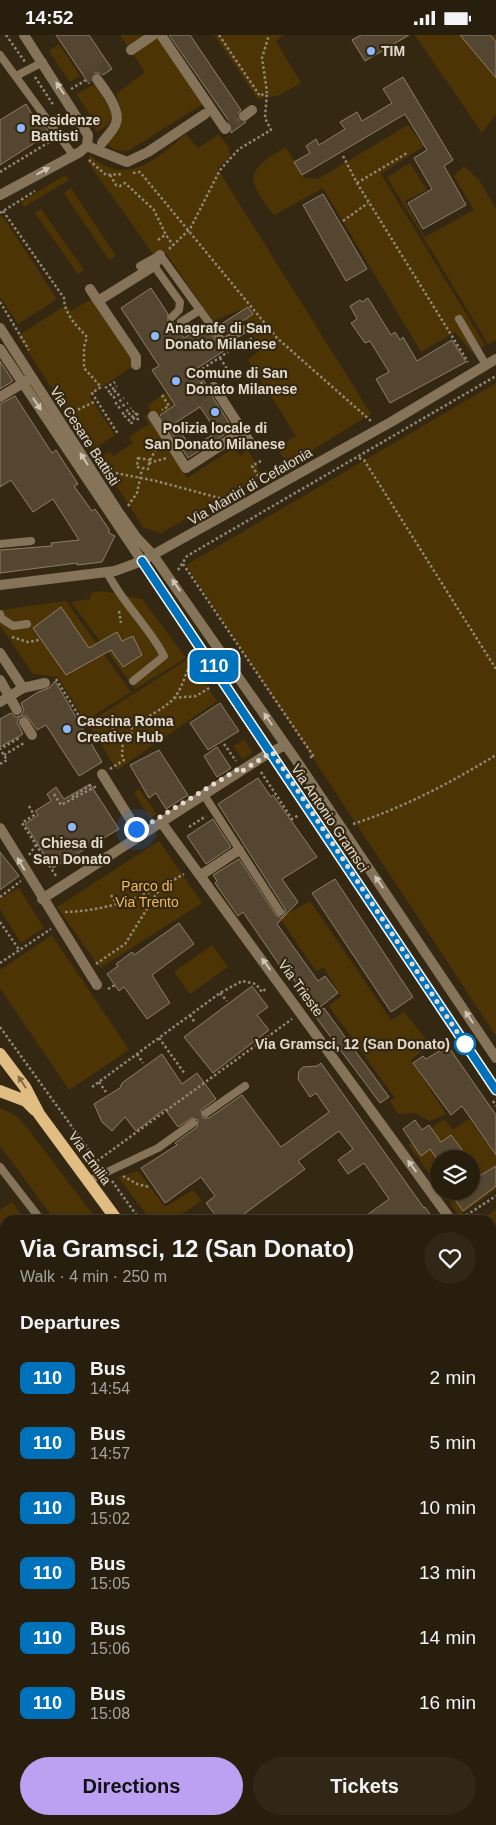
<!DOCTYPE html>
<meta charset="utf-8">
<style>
:root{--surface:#281e0e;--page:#302717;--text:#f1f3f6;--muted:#a5a29e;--line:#443c2e;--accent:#bca0f2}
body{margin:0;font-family:Helvetica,sans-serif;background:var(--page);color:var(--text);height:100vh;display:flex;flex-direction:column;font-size:19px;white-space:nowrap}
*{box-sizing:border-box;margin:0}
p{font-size:16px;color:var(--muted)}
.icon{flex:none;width:28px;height:28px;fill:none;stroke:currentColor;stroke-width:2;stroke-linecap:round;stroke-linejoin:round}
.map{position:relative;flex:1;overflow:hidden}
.drawer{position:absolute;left:0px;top:1180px;width:496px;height:610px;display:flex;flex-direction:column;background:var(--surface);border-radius:15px 15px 0 0;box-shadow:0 1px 4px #0004,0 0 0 1px var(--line)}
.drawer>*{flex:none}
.badge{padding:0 10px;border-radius:8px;font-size:18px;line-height:32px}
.buttons{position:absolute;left:430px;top:1115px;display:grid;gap:10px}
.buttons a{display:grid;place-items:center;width:50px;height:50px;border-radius:50%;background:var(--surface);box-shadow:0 1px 4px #0004,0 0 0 1px var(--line);font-size:25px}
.you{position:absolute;width:25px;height:25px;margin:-12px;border:4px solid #fff;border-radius:50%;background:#1a73e8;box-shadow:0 0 0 8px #1a73e833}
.map>.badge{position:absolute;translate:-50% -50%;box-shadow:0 0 0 2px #fff}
h2{padding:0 20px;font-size:19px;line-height:45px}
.round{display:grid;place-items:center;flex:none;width:52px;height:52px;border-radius:26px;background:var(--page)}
.overview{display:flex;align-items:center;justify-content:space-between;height:85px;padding:0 20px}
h1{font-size:24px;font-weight:600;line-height:38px}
.action{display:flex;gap:10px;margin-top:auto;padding:10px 20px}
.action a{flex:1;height:58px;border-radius:30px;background:var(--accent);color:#111;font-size:20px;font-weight:600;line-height:58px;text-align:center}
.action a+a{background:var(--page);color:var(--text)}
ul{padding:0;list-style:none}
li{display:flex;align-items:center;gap:15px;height:65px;padding:0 20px}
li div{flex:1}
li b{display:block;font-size:19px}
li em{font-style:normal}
li .badge{min-width:55px;font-weight:700;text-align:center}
.status{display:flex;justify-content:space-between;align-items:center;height:35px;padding:0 25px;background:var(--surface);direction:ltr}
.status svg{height:14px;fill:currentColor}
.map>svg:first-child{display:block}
</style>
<div class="status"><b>14:52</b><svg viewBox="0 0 49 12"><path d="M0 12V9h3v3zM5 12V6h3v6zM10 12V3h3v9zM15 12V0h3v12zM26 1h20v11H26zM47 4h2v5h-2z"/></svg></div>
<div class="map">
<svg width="496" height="1790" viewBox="0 0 496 1790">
<rect width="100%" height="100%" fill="#352813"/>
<g fill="#4c3405">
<path d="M120 0H157L203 69 128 116C118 116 111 115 105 106 124 90 125 82 116 59L145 37Z"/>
<polygon points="214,0 284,0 276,6 301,48 280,60 258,64"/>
<polygon points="415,0 496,0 496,79 482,98"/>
<polygon points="59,9 80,41 70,47 49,16"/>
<polygon points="95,49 113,79 109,89 96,97 92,83 76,59"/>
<path d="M408 90 424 111 381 139 485 310 472 318 455 297 421 317 323 153 274 180C247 144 243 137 286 112L304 143 318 144Z"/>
<path d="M186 99 198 113 219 99 229 113 230 123 217 133 371 379 288 430 277 412 296 401 248 325 259 316 256 305 240 275 213 286 163 214 153 219 88 127 90 120C127 154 157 123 186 99Z"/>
<polygon points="410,128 427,155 405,166 425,202 474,175 454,141 464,131 479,145 496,174 496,305 488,309 387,142"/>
<polygon points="65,140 69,145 24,172 21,167"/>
<polygon points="71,153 116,221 109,225 64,158"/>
<polygon points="41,174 84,235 78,239 35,178"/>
<polygon points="2,180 57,264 18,289 0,262 0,182"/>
<polygon points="92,264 134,326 133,331 91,359 90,362 115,400 92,415 18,301 66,270 71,276"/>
<polygon points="496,348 496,1001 186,530"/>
<polygon points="165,358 173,370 151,385 187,443 235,412 240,421 248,415 262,441 161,498 143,492 103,430 103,421 110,416 113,421 133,408 129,402 149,389 144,381 151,377 148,370"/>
<polygon points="102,556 142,564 186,623 135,654 71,567 90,564 91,558"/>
<polygon points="66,566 131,657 85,686 58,642 33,639 0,590 0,575"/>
<polygon points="188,624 217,666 117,735 88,688"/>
<polygon points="244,705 253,717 243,724 233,711"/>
<polygon points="139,754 157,779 150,783 134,758"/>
<polygon points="159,806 202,868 100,933 57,872"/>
<polygon points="19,853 44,893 21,908 0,874 0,864"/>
<polygon points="310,866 391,985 404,977 430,1009 411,1025 446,1079 430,1086 416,1078 398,1079 390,1066 395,1063 329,971 341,961 324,933 316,936 280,883"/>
<polygon points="52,900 129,1015 69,1055 0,953 0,935"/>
<polygon points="212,910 228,932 190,959 174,937"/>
<polygon points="0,1073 15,1080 24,1089 97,1185 55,1185 0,1111"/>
<polygon points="444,1084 453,1095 469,1084 496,1121 496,1154 459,1181 442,1156 471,1156 471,1124 439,1124 439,1152 409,1110"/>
<polygon points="138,1136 165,1172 193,1155 202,1166 172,1185 151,1185 118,1142"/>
<polygon points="12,1167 25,1185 5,1185 5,1213 0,1207 0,1175"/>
<polygon points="496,1175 496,1211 491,1214 491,1185 480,1185"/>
<polygon points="496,1323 496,1446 491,1450 491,1326"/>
<polygon points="5,1470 5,1521 0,1514 0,1474"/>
<polygon points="496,1491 496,1557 492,1558 491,1495"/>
<polygon points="0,1597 5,1604 5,1640 0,1644"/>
<polygon points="491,1720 496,1726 496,1782 491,1776"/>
<polygon points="183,1785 239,1785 233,1790 193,1790 191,1788 186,1790"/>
</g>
<g fill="#544630" stroke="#8e7e67" fill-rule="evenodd">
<polygon points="56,0 89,0 112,34 103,40 99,38 93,38 89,49"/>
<polygon points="169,0 190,0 241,75 238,79 238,85 246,87 231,98 231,89"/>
<polygon points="361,0 409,0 365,26 352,5"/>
<polygon points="460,0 490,0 496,7 496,43"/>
<polygon points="403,42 453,125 444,131 466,170 423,194 408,168 432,154 414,123 427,115 405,79 302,140 294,127 310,118 306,111 316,104 319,110 345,94 340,87 357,77 362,86 392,68 383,54"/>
<polygon points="26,69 40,92 44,90 50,98 0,130 0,85"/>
<polygon points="323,159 367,234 346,246 303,170"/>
<path d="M151 253 168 279V286L173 287 184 303 204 290 224 316 196 334 206 349 204 353V359L212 361 233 394 188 423 160 380 175 370 152 335 159 331 121 273ZM200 372 217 397 191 413 175 388Z"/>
<polygon points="368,263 391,300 395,297 400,305 403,302 417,326 452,305 466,327 390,368 376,344 389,337 370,306 365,308 351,288 357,284 350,271 360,265 362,267"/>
<polygon points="248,272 253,279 224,299 218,291"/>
<polygon points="0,326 13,346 0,354"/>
<polygon points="15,361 52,418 56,415 78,449 74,451 92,476 95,474 109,494 109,498 115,501 102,527 77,530 77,528 0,538 0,515 52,511 51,508 79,505 53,464 33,477 11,445 0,452 0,369"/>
<polygon points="61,572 89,613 117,597 122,606 133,601 142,620 123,632 111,615 66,640 33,593"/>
<polygon points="55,646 102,727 79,741 46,690 37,695 27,681 20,681 17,687 23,699 0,712 0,684 11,678 16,682 21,681 24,675 21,668 38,657 49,653"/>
<polygon points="220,668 239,696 208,715 190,688"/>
<polygon points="217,712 231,733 217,742 204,721"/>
<polygon points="159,715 188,760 166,774 156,758 149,763 130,730"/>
<polygon points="258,743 271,762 273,760 317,822 282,844 298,867 277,889 318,946 325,941 338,958 316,975 282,929 280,931 243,877 238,881 215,848 217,846 213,840 239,824 276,880 281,883 285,879 285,874 218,769"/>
<polygon points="90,749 119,794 53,833 25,789 38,780 35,776 51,766 47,759 56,752 64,764"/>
<polygon points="213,784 231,812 206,829 187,801"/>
<polygon points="0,817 19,841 0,855"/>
<polygon points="335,844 413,962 391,977 312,858"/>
<polygon points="179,888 194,909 152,940 170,968 147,984 124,952 119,956 107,939 118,931 116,929 132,917 134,920"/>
<polygon points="252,951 268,972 257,980 269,995 213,1038 184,1002"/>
<polygon points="324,973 389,1062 380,1068 315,981"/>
<polygon points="448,1011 496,1080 496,1120 462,1071 451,1080 413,1028 423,1021 426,1024"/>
<polygon points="162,1019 182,1049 197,1038 216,1064 201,1075 203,1083 209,1083 242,1060 281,1112 329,1077 316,1058 310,1062 298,1044 299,1036 303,1032 317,1031 321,1028 424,1173 425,1172 434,1185 360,1185 389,1164 364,1128 348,1139 338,1125 353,1114 339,1096 298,1126 305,1134 236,1185 219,1185 206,1168 215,1161 201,1142 165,1168 141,1133 177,1110 175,1108 197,1092 198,1085 192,1083 178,1092 165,1074 136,1096 125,1082 112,1096 102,1087 94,1069 120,1053 122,1048"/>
<polygon points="415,1085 422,1095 429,1090 441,1107 451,1100 469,1124 437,1124 430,1114 421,1121 403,1094"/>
<polygon points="471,1127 481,1140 496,1131 496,1151 463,1176 453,1162 464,1156 471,1156"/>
</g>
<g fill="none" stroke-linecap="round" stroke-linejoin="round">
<g stroke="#4f432f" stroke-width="10" stroke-dasharray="10 5" stroke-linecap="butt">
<polyline points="86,44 109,29"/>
<polyline points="226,93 244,81"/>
<polyline points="158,389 210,355"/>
</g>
<g stroke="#928877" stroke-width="2.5" stroke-dasharray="2.5 2.5" stroke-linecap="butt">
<polyline points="6,0 25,27"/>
<polyline points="219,0 260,61 267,57 262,23 269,0"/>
<polyline points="35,42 54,71"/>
<polyline points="71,54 86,45"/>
<polyline points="343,121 357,148 468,327"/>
<polyline points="89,125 106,140 123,139"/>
<polyline points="0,137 51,106"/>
<polyline points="133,138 140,137 277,303 371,386"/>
<polyline points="110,140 116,150 120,151 125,148 154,175 166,200 173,210"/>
<polyline points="357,148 407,118"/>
<path d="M3 176 64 263C64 279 77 291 87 302L84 312V333L101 352 92 358 118 399"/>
<polyline points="0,178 35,156"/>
<polyline points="343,186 368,168"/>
<polyline points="158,205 165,200"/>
<polyline points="169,214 190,194 220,135 239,114 271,95 265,83 267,57"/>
<polyline points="0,267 29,315"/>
<polyline points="250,303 255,310"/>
<polyline points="220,323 231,340 224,345"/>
<polyline points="202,349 196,338 228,317"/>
<polyline points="105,353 115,347"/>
<polyline points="108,357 117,351"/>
<polyline points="110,360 118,354"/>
<polyline points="162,360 169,371 162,375"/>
<polyline points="113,363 121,358"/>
<polyline points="115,369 124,363"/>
<polyline points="118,373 128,368"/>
<polyline points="137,378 138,386"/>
<polyline points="69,379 96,366"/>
<polyline points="122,379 131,373"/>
<polyline points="124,382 134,376"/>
<polyline points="128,386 135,379"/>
<polyline points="131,389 137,377"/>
<polygon points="138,423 150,425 148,434 137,432"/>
<polyline points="359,423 364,425 496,634"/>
<polyline points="150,425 159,409"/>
<polyline points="261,426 252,431 262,447"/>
<polyline points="149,428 167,423"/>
<polyline points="106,436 156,446 227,465"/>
<polyline points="128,471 137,458 142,434"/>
<polyline points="183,529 314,722 308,722"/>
<polyline points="178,535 187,521 496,341"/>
<polyline points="119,576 121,588"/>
<polyline points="12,602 28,607 39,605"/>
<polyline points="56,644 84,689 86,690 100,686 115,689 124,686 132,691 131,701 123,705 117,703 112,695 115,689"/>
<polyline points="174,663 196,661 211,652"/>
<path d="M132 691C143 684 166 673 174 663 183 653 185 637 193 625"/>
<polyline points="224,709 236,726"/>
<polyline points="4,720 24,708"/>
<polyline points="0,729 7,725 0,714 21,702"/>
<polyline points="110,734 124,725 122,720 123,705"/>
<polyline points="261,737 292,784 299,780"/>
<polyline points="54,759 61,770 95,752 93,749"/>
<polyline points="72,762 92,749"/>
<polyline points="29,771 34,780 22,788 56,841"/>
<path d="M353 789C405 772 450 748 496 720"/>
<polyline points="189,792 206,781"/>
<polyline points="29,820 36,810"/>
<polyline points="111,860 117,869"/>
<polyline points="0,862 21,846"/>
<path d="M65 877C108 876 147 861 184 839"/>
<polyline points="0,887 20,916"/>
<polyline points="0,928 51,894"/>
<polyline points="96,929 125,909 159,855"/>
<polyline points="108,954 115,950"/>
<polyline points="220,958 227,966"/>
<polyline points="190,980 195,988"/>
<polyline points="0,992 96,1125"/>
<polyline points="159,1003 185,1039"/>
<polyline points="137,1019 143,1028"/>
<polyline points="99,1047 106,1057"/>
<polyline points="92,1052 220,958 242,946 256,949 262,957 267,953"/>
<polyline points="493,1066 496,1071"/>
<polyline points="97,1126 292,984"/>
<polyline points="123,1141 137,1149 149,1152"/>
<polyline points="112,1146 140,1185"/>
<polyline points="462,1183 496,1161"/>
<polyline points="491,1618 496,1625"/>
<polyline points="491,1661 496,1668"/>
<polyline points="0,1705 5,1700"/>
<polyline points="164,1785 167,1790"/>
</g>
<g stroke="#857459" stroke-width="8">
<polyline points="0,20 73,120"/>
<polyline points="16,41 43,27"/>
<polyline points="152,228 180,267 179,275 172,282"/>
<polyline points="140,231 160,220 223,307 245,294"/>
<polyline points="459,284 486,330"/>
<polyline points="181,287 200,275"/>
<polyline points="0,509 31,506"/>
<path d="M107 537C122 568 148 590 164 621L133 646"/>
<polyline points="0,579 1,583 13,591 27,589"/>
<polyline points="204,760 280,877"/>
<polyline points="206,1078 245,1051"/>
<polyline points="0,1132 41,1185"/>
<polyline points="88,1146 158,1113 193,1088"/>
<polyline points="0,1439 5,1435"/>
<polyline points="0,1565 5,1572"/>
<polyline points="0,1656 5,1652"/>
</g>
<g stroke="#857459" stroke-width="10">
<polyline points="161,0 225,94 226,93"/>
<polyline points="131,15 153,0"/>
<path d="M97 44C104 54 121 75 116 88 114 95 106 102 102 108"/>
<polyline points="244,81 252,75"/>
<polyline points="90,254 98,266 154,231 160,220"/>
<polyline points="98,266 136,322 136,330"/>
<polyline points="210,355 214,352 251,409"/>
<polyline points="153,381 186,433 243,396"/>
<polyline points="0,618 23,653 45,648"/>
<polyline points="0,645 17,675"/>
<polyline points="24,687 32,700"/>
<polyline points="102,739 140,800"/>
<polyline points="201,840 239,815"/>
</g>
<g stroke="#857459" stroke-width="10">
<polyline points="24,0 88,100 87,111"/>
<polyline points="87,111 127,127 148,117 205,79"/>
<polyline points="0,160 80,117 87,111"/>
<polyline points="0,293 119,478 136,502 153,520"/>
<polyline points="0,314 142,526"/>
<polyline points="0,362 28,345"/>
<polyline points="0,667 23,653"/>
<polyline points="161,787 451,1185"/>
<polyline points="0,793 97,950"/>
<polyline points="42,864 264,721 285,710"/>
<polyline points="491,1235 496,1241"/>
<polyline points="491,1640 496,1647"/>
<polyline points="346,1785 350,1790"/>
<polyline points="484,1785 487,1790"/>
<polyline points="259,1790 266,1785"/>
</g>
<g stroke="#857459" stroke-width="10">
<polyline points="153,520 296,725 496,1023"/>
<polyline points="142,526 496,1055"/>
<polyline points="0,550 115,536 142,526 391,387 496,324"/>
<polyline points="0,1688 5,1683"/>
</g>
<g stroke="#e1bd83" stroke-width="12">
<polyline points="0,1019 25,1052 39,1079 117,1185"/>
<polyline points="0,1056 26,1066 35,1075"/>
<polyline points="491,1694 496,1701"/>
</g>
</g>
<defs><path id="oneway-solid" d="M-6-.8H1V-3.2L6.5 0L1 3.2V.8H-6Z" transform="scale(1.25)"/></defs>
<g fill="#d0c6b7">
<use href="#oneway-solid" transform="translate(60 53) rotate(-124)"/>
<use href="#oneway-solid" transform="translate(43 136) rotate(-28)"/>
<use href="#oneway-solid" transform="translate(37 369) rotate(56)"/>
<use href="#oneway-solid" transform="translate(84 424) rotate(-123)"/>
<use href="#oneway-solid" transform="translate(176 550) rotate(-124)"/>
<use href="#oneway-solid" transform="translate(268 684) rotate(-124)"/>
<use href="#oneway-solid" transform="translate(21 829) rotate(-121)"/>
<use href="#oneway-solid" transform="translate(379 847) rotate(-124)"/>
<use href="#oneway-solid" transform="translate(266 929) rotate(-126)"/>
<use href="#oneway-solid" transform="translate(469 982) rotate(-124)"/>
<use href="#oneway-solid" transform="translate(412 1131) rotate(-126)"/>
</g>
<use fill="#826b45" href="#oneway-solid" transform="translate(22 1047) rotate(-123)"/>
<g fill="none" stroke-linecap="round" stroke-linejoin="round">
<g stroke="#fff" stroke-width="11">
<polyline id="line" points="142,526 496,1055"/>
</g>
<use href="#line" stroke="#0072bc" stroke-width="8"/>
<polyline stroke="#e3dbce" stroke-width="5" stroke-dasharray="0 9" points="136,794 147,790 240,733 242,736 272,717 465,1009"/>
</g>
<g fill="#8db9fc" stroke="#352813" stroke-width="2">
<circle cx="371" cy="16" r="5"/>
<circle cx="21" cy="93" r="5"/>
<circle cx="155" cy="301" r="5"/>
<circle cx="176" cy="346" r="5"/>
<circle cx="215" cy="377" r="5"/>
<circle cx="67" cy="694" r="5"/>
<circle cx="72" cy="792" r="5"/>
</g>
<circle fill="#fff" stroke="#0072bc" stroke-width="2.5" cx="465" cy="1009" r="10"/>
<g text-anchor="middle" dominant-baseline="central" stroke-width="4.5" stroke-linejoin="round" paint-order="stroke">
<g font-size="14" font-weight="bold" fill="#e3dbce" stroke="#352813" text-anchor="start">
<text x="381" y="16">TIM</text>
<text x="31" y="85">Residenze<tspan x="31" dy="16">Battisti</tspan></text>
<text x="165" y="293">Anagrafe di San<tspan x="165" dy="16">Donato Milanese</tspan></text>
<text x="186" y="338">Comune di San<tspan x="186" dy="16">Donato Milanese</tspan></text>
<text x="215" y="393" text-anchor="middle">Polizia locale di<tspan x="215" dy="16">San Donato Milanese</tspan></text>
<text x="77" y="686">Cascina Roma<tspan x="77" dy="16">Creative Hub</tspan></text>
<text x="72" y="808" text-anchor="middle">Chiesa di<tspan x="72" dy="16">San Donato</tspan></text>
</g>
<g font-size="14" fill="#e3dbce" stroke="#352813">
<text transform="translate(85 401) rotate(57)">Via Cesare Battisti</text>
<text transform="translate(250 451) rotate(-30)">Via Martiri di Cefalonia</text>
<text transform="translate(330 783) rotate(56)">Via Antonio Gramsci</text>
<text transform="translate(301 953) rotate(54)">Via Trieste</text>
<text transform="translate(90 1123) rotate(54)">Via Emilia</text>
</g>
<g font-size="14" fill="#f3bb5b" stroke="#352813">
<text x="147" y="851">Parco di<tspan x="147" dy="16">Via Trento</tspan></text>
</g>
<g font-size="14" font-weight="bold" fill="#e3dbce" stroke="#352813" text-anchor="end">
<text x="450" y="1009">Via Gramsci, 12 (San Donato)</text>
</g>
</g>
</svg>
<div class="buttons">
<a><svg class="icon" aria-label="layers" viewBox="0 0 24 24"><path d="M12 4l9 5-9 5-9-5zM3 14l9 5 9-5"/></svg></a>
</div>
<div class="you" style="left:136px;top:794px"></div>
<b class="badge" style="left:214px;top:631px;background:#0072bc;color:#fff">110</b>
<section class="drawer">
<div class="overview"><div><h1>Via Gramsci, 12 (San Donato)</h1><p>Walk · 4 min · 250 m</p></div><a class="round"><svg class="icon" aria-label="heart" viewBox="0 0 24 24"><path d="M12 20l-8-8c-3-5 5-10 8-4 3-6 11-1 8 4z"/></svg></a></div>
<h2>Departures</h2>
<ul>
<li><span class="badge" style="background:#0072bc;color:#fff">110</span><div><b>Bus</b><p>14:54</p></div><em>2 min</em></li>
<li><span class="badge" style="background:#0072bc;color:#fff">110</span><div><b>Bus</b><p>14:57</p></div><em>5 min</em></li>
<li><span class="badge" style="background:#0072bc;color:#fff">110</span><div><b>Bus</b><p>15:02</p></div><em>10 min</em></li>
<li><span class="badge" style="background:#0072bc;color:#fff">110</span><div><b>Bus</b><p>15:05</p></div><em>13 min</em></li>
<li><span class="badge" style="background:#0072bc;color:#fff">110</span><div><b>Bus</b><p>15:06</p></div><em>14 min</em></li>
<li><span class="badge" style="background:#0072bc;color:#fff">110</span><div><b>Bus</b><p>15:08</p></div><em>16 min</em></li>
</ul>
<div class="action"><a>Directions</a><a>Tickets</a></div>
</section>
</div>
